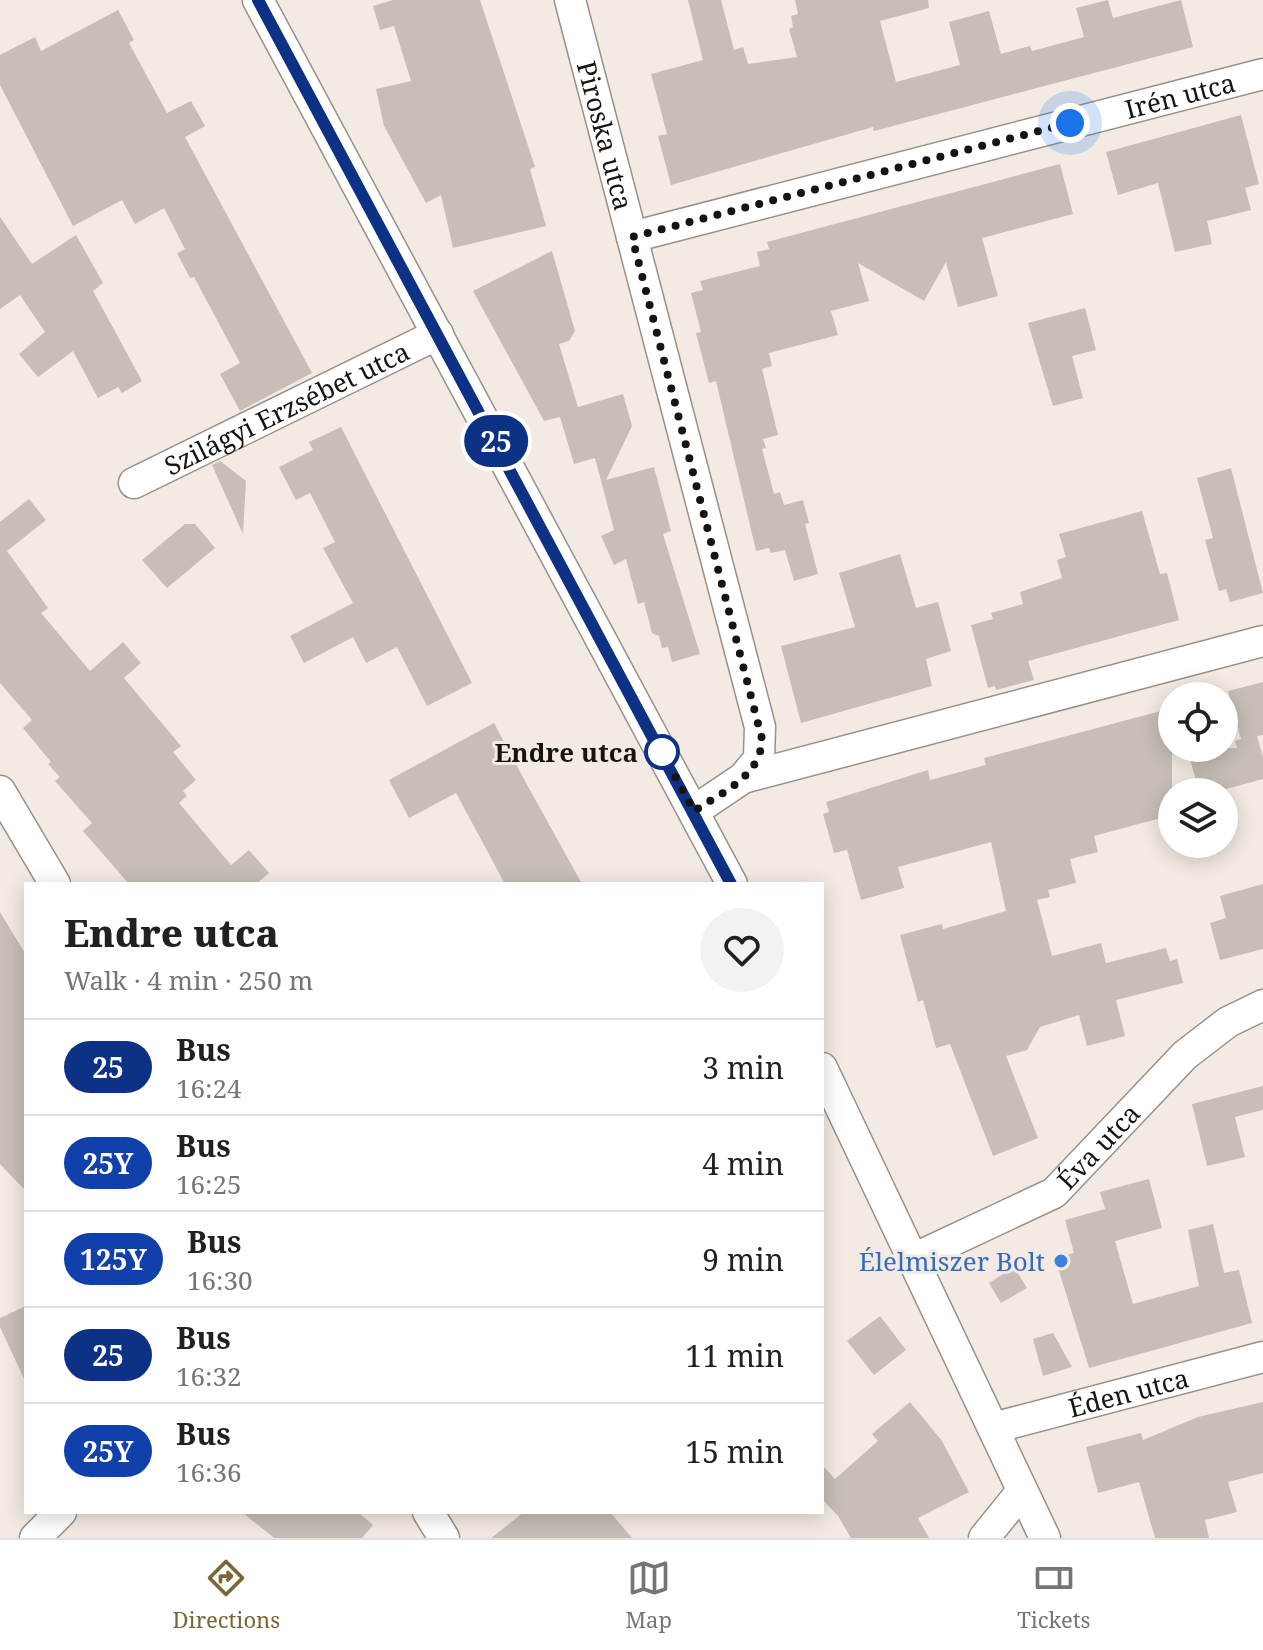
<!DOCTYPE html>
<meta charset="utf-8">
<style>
:root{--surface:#fff;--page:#f2f2f2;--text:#202124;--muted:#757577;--line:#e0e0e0;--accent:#776735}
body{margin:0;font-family:"Noto Serif",serif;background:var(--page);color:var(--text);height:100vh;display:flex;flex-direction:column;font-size:30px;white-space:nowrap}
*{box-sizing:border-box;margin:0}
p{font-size:26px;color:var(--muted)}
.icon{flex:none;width:44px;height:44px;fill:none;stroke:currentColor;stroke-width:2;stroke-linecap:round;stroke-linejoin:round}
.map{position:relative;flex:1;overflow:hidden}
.details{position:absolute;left:24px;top:882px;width:800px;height:632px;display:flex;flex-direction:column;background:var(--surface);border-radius:0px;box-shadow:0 4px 20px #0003}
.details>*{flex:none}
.badge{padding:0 16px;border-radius:26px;font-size:28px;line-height:52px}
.controls{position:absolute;left:1158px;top:682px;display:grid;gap:16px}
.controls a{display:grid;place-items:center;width:80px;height:80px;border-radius:50%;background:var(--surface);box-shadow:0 4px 20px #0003;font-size:40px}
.you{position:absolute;width:40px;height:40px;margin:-20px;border:6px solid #fff;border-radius:50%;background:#1a73e8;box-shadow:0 0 0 12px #1a73e833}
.map>.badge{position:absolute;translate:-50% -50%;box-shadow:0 0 0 4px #fff}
.round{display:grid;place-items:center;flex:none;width:84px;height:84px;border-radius:42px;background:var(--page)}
.head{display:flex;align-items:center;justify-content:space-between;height:136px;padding:0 40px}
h1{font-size:38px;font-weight:800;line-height:60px}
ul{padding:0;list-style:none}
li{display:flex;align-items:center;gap:24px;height:96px;padding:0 40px;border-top:2px solid var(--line)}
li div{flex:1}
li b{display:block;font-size:30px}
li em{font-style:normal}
li .badge{min-width:88px;font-weight:700;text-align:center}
.dock{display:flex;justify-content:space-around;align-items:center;height:112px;border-top:2px solid var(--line);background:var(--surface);font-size:22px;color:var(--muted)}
.dock a{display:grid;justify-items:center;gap:4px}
.dock .active{color:var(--accent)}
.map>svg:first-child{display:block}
</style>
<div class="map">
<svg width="1263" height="1538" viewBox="0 0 1263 1538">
<rect width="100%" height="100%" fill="#f3eae3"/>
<g fill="#c7bfb7">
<polygon points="393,0 480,0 535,167 530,169 546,226 453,248 441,195 426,203 384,126 376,89 411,81 394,26 380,30 373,6"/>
<polygon points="688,0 721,0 734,50 743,47 748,64 797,57 789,29 793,27 791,16 798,14 795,0 928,0 929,8 880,21 896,82 960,65 949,22 989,11 1001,54 1030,46 1032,51 1084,37 1076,8 1108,0 1113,18 1181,0 1193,47 874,131 873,127 671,185 658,136 667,134 651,74 703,60"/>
<polygon points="118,10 134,40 129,43 167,113 191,101 205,126 185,137 312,373 240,411 220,374 240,363 194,277 190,278 177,253 185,249 164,208 135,224 122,200 73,226 0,85 0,55 35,37 41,51"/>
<polygon points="1241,115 1259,184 1245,188 1251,210 1207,221 1212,244 1175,252 1158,183 1118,195 1106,152"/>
<polygon points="1060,164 1073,214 982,238 998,296 958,307 946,262 924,301 858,263 869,301 831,311 838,335 769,353 772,366 762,369 778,435 763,439 766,448 762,449 774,494 780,492 784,505 803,500 809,523 805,524 818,574 794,581 785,550 771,553 769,548 756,551 716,381 709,383 696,333 701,332 691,293 703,290 700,281 760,266 757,252 769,249 767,242"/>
<polygon points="0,217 32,264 76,235 103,283 93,291 142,381 122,393 118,387 98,398 73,351 38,377 19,354 45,332 20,295 0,309"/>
<polygon points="552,251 575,331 569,341 559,344 578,407 623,394 632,426 606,480 654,467 671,531 663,534 700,654 672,662 668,647 662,648 659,636 652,633 644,602 638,604 626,559 614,565 601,536 614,530 595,458 574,464 560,417 544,421 473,291"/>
<polygon points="1085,308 1096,350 1072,356 1083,398 1053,406 1028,323"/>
<polygon points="341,427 472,683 427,706 397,647 366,663 353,637 304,663 290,636 353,603 323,548 335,542 310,493 296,500 279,467 313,450 309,442"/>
<polygon points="220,461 246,481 243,534 212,465"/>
<polygon points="1231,468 1263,593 1230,602 1226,589 1219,591 1205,540 1213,538 1197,478"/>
<polygon points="29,499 46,520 7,551 48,608 41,613 90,671 123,642 141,663 124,678 181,746 173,752 196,780 183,791 187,796 179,803 231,865 249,850 269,873 256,884 129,884 83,831 92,823 55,781 60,777 48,764 51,762 23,728 32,720 0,683 0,522"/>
<polygon points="1142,511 1160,574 1167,573 1179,620 1028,661 1034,680 996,690 995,686 988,688 971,625 993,619 991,613 1023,604 1020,592 1062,578 1057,560 1066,557 1059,534"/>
<polygon points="185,524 195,524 215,548 167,588 142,560"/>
<polygon points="900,554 916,608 938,602 951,651 926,659 932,686 801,723 781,646 855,627 839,573"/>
<polygon points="1263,682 1263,735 1257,736 1263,757 1263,779 1215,792 1199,792 1187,748 1237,748 1235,741 1241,739 1228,691"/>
<polygon points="1172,708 1172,815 1094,836 1098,852 1070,859 1076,883 1048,890 1050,897 1037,900 1052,956 1101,943 1106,963 1166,948 1170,961 1177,959 1183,983 1116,1000 1125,1036 1087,1046 1079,1015 1040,1027 1027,1050 1006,1056 1038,1138 993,1156 950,1044 936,1048 923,1000 918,1002 900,935 942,924 943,929 1006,911 991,842 898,867 904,888 861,900 847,850 834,853 823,814 829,812 826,802 928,770 930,780 986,765 984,758"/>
<polygon points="494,723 525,781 582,884 505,884 456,793 409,818 389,780"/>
<polygon points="1263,884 1263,949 1220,960 1210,923 1226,918 1220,896"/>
<polygon points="0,912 26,955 26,1191 0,1164"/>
<polygon points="1263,1086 1263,1110 1235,1117 1245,1157 1207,1166 1192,1104"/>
<polygon points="1149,1179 1162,1228 1115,1241 1133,1304 1199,1286 1188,1230 1213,1224 1224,1273 1239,1270 1252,1323 1089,1368 1055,1258 1074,1253 1065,1220 1105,1209 1100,1192"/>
<polygon points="1014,1267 1027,1288 1001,1303 989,1283"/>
<polygon points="26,1306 26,1383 0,1327 0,1318"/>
<polygon points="880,1316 906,1350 874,1375 847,1341"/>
<polygon points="1053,1333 1072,1367 1043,1376 1033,1339"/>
<polygon points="910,1402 942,1441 969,1492 918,1518 929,1538 851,1538 838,1516 822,1499 822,1465 835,1479 878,1441 872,1434"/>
<polygon points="1263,1402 1263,1473 1228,1482 1237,1512 1205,1520 1209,1538 1155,1538 1139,1482 1098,1493 1086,1447 1141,1433 1143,1440 1198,1417"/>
<polygon points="242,1512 358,1512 373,1525 362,1538 274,1538"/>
<polygon points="524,1512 610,1512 632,1538 491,1538"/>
</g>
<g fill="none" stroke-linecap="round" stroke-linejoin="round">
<g stroke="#989089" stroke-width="33">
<g id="minor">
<polyline points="258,0 732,884"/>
<path id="s1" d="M570 0 760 727 759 759 743 778"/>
<path id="s2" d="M632 237 1263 74"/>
<path id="s3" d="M134 483 438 334"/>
<polyline points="0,791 55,884"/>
<polyline points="694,811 743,778 1263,641"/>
<polyline points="822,1068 1045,1538"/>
<path id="s4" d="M913 1259 1054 1193 1185 1055 1228 1022 1263 1005"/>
<path id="s5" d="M993 1428 1263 1357"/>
<polyline points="428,1512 444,1538"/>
<polyline points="35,1538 61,1512"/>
<polyline points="984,1538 1022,1491"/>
</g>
</g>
<use href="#minor" stroke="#fff" stroke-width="30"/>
</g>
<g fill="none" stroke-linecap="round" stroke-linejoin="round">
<g stroke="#fff" stroke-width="18">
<polyline id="line" points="258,0 731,884"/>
</g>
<use href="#line" stroke="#0d3184" stroke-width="12"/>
<path stroke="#161310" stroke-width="8" stroke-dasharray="0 14.4" d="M662 752 694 811C721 793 761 777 762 739L632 237 1070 123"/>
</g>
<circle fill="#fff" stroke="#0d3184" stroke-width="4" cx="662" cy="752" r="16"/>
<circle fill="#3f7fe0" stroke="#f3eae3" stroke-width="3" cx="1061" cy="1261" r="8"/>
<g text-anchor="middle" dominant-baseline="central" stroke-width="6" stroke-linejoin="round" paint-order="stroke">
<g font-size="26" fill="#161310" stroke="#f3eae3">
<text stroke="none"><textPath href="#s2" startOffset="566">Irén utca</textPath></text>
<text stroke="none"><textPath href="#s1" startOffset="140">Piroska utca</textPath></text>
<text stroke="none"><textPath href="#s3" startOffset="170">Szilágyi Erzsébet utca</textPath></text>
<text stroke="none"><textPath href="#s4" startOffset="220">Éva utca</textPath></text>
<text stroke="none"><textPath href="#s5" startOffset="140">Éden utca</textPath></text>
</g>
<g font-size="26" font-weight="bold" fill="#161310" stroke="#f3eae3" text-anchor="end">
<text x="638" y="752">Endre utca</text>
</g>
<g font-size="26" fill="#366cbe" stroke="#f3eae3" text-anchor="end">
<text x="1045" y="1261">Élelmiszer Bolt</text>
</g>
</g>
</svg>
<div class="controls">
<a><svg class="icon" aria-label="locate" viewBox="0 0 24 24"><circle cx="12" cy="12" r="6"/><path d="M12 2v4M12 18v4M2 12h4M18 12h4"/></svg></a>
<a><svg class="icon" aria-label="layers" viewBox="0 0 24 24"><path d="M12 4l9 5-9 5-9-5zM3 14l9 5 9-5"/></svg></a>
</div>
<div class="you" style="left:1070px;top:123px"></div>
<b class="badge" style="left:496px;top:441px;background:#0d3184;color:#fff">25</b>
<section class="details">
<div class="head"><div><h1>Endre utca</h1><p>Walk · 4 min · 250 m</p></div><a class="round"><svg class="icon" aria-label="heart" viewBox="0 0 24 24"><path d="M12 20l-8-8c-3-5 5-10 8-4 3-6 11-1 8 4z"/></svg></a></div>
<ul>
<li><span class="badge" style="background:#0d3184;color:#fff">25</span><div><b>Bus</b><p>16:24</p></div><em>3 min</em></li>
<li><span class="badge" style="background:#1240ab;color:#fff">25Y</span><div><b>Bus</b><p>16:25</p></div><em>4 min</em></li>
<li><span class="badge" style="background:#1240ab;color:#fff">125Y</span><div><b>Bus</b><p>16:30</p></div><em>9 min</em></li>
<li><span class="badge" style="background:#0d3184;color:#fff">25</span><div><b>Bus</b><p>16:32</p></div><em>11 min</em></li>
<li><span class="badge" style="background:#1240ab;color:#fff">25Y</span><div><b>Bus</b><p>16:36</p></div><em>15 min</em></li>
</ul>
</section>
</div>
<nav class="dock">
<a class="active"><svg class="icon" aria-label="directions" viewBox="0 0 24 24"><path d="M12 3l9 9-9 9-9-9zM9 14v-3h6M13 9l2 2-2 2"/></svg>Directions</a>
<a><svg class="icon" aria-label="map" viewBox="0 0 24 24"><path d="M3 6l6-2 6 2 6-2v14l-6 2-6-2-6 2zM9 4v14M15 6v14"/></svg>Map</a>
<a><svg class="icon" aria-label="tickets" viewBox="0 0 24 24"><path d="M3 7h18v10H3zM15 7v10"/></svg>Tickets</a>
</nav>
